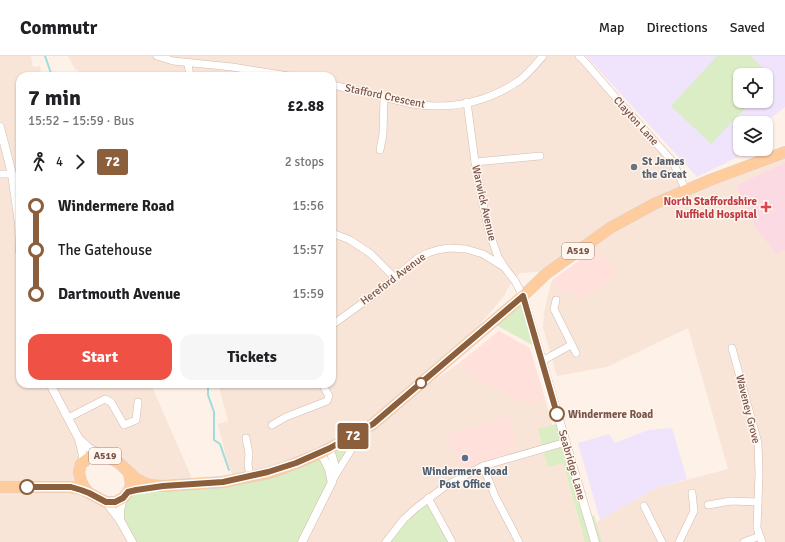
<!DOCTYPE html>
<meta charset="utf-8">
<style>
:root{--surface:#fff;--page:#f6f6f6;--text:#202124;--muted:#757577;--line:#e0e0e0;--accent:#ef5245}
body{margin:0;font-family:Signika,sans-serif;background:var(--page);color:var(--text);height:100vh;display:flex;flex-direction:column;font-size:15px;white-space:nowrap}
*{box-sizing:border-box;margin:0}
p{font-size:13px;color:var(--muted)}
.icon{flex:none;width:22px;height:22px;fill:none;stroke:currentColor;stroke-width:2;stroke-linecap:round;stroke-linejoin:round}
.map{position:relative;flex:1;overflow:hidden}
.sheet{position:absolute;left:16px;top:16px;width:320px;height:316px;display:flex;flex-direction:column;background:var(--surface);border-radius:12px;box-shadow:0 1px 3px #0004}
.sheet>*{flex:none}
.badge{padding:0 8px;border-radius:3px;font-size:14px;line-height:26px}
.fabs{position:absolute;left:733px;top:12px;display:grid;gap:8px}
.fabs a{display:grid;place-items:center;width:40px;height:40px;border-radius:8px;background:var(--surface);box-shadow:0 1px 3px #0004;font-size:20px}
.map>.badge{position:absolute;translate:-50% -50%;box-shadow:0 0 0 2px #fff}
.legs{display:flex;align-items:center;gap:6px;height:44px;padding:0 12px;font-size:13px}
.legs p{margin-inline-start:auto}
.overview{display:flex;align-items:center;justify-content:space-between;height:68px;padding:0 12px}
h1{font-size:22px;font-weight:700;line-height:30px}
.button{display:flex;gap:8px;margin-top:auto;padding:8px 12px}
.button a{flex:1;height:46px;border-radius:12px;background:var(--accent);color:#fff;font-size:16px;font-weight:700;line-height:46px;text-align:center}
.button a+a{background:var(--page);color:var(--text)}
ul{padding:0 12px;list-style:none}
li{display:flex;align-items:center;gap:14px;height:44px;font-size:15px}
li i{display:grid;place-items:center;width:6px;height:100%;margin:0 5px;background:currentColor}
li i::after{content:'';width:10px;height:10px;margin:-5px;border:3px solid;border-radius:50%;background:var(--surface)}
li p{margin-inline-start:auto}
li:first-child i{background:linear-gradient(#0000 50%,currentColor 0)}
li:last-child i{background:linear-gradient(currentColor 50%,#0000 0)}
header{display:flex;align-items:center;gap:24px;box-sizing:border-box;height:56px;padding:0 20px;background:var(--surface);border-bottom:1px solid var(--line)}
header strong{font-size:19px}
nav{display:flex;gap:22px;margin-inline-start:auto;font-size:14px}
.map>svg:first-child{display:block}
</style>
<header>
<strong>Commutr</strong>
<nav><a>Map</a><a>Directions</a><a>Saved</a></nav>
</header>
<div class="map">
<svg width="785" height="486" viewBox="0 0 785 486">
<rect width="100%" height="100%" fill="#fef2e8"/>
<path fill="#f8e5d8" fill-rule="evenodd" d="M0 0H31L33 11 40 10 42 20H20V328H151L191 420 189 428 234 424 225 397 218 368 228 365 218 328H332V20H88L75 13 68 0H579L673 106 686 135 785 96V486H0ZM603 178 593 193 596 198 598 202 575 238 563 235 551 227 544 256 543 272 557 320 607 311 688 272 728 413 656 432 600 464 582 476 545 343 529 349 480 325 459 307 378 364 456 297 505 239 507 233 520 217 536 216 546 218ZM106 400 130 424 115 446 84 431 81 408Z"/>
<g fill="#ffe0db">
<polygon points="593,193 596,198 598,202 607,199 616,220 579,246 575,238 563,235 551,227 554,223 585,200"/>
<polygon points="499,275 530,292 545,343 529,349 480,325 459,307"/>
<polygon points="504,360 508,362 517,393 462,413 448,380"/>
</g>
<g fill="#efe4fb" fill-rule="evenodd">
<path d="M586 0H785V51L765 67H740V93H754L697 121ZM740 19H766V45H740Z"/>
<polygon points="672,372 687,423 656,432 600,464 578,387 609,378 615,387 648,374"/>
</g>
<polygon fill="#fcdae3" points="785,107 785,194 776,198 756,172 736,130"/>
<g fill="#dbedc4">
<polygon points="717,0 750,0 774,22 766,30 766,19 740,19 740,45 752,45 711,88 671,50"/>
<polygon points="523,240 539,293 491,266"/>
<polygon points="560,365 588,462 594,459 602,486 585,486 563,407 548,411 538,373 556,368"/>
<polygon points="348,382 353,391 302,486 132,486 120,458 128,436 136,434 268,417"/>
<polygon points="428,442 452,486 386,486"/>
</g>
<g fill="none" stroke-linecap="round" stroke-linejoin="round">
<g stroke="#9fdcdc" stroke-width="2">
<polyline points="45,0 52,20"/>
<polyline points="208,328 208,339 214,356 214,384 220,388 229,414"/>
</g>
<g stroke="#d4baaf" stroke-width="8">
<g id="minor">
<polyline points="157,0 173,5 232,11 289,20"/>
<polyline points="579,0 585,6 624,51 673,106 686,135"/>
<polyline points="188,8 190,20"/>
<path d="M332 29C351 33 370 38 388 42 396 44 404 46 412 48 451 54 488 46 520 24 529 17 536 8 543 0"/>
<polyline points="467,46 475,106 483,148 489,175 498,201 505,212 515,225 523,240"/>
<polyline points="380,94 383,78 384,41"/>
<polyline points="475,106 540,100"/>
<polyline points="0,118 12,118"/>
<polyline points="332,177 350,184 371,198 394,221"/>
<polyline points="556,244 554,253 576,297"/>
<polyline points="332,269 375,238 418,202 428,197 437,194 449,192 466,193 483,198 504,211"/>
<polyline points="732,292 758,387 759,418 757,472 762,486"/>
<polyline points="542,305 571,289"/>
<polyline points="68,362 105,343 111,346 124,369 136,364 138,346"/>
<polyline points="272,369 286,361 327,345 329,340 322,328"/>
<polyline points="246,382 249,398 248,408 250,420"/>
<polyline points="483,410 495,440 519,486"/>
<polyline points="333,423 353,391"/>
<polyline points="428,442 452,486"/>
<polyline points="708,449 731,445 758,446"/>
<polyline points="644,450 662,486"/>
<polyline points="386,486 404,463 416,452 447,429 483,410 566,386"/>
<polyline points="679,486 694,455 692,437"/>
<polyline points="744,486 760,480"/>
</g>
</g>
<g stroke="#d4baaf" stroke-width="9">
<g id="tertiary">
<polyline points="0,71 12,118 19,168 20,196"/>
<polyline points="523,240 595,486"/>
<polyline points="50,328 79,383 82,395 83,401 81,408"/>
<polyline points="79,383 89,392 101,399"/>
<polyline points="321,397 329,413 331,423"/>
<polyline points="106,446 120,464 132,486"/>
<polyline points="120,464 120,454 123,442"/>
<polyline points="302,486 332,426 335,411 330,393"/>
</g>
</g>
<g stroke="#dacfcc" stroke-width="12">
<g id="primary">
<polyline points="129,417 131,429 128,436 123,442 115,446 106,446 89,437 84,431 81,425 79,416 81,408 89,402 97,399 106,400 119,407 135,422 144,427 150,429 163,430 223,426 268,417 284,412 321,397 373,368 523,240 546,218 610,172 654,148 710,124 785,96"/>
<polyline points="0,431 71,431 81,433 89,437"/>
</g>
</g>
<use href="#minor" stroke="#fff" stroke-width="7"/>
<use href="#tertiary" stroke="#fff" stroke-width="8"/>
<use href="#primary" stroke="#ffcc9d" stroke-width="11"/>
</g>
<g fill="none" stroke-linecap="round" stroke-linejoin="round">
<g stroke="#fff" stroke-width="9">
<polyline id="line-1" points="27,431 71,431 81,434 89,437 106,446 115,446 123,442 128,436 136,434 163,430 223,426 268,416 296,407 330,392 373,368 456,297 523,240 557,358"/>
</g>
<use href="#line-1" stroke="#8b5e3c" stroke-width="6"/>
</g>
<circle fill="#6b7280" stroke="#fff7ef" stroke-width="1.5" cx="634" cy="111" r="4"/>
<path fill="#e0444e" stroke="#fff7ef" stroke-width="1.5" d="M764 145h4v4h4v4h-4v4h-4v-4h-4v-4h4z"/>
<g fill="#fff" stroke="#8b5e3c" stroke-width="2">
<circle cx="421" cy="327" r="5"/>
<circle cx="557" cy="358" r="7"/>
<circle cx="27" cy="431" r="7"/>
</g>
<circle fill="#5c6f8a" stroke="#fff7ef" stroke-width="1.5" cx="465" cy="402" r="4"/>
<g text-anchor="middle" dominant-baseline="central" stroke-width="3" stroke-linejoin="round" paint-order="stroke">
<g fill="#fff7ef" stroke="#a2847b" stroke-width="1">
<rect x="562" y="187" width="32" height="16" rx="3"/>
<rect x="89" y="392" width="32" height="16" rx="3"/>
</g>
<g font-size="10" font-weight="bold" fill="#7a5349">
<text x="578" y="195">A519</text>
<text x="105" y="400">A519</text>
</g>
<g font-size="11" fill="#7a5349" stroke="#fff7ef">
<text transform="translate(385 40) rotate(12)">Stafford Crescent</text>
<text transform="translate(636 65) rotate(48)">Clayton Lane</text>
<text transform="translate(484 147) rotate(77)">Warwick Avenue</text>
<text transform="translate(393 223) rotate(-37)">Hereford Avenue</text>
<text transform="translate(748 353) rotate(76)">Waveney Grove</text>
<text transform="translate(572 409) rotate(74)">Seabridge Lane</text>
</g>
<g font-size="11" font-weight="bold" fill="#5b616d" stroke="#fff7ef" text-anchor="start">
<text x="642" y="105">St James<tspan x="642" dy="13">the Great</tspan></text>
</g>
<g font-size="11" font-weight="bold" fill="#be3a42" stroke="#fff7ef" text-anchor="end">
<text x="757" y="145">North Staffordshire<tspan x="757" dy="13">Nuffield Hospital</tspan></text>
</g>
<g font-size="11" font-weight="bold" fill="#7a5349" stroke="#fff7ef" text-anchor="start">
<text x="568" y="358">Windermere Road</text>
</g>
<g font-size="11" font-weight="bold" fill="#4e5e75" stroke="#fff7ef">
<text x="465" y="415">Windermere Road<tspan x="465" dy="13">Post Office</tspan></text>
</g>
</g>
</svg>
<div class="fabs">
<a><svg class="icon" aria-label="locate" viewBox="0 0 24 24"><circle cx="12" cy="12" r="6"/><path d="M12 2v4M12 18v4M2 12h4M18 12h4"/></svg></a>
<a><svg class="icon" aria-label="layers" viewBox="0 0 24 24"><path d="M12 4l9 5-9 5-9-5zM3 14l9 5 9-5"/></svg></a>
</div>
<b class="badge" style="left:353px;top:380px;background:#8b5e3c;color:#fff">72</b>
<section class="sheet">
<div class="overview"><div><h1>7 min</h1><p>15:52 – 15:59 · Bus</p></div><b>£2.88</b></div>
<div class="legs"><svg class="icon" aria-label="walk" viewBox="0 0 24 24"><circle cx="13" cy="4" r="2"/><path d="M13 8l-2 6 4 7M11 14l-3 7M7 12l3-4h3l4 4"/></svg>4<svg class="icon" aria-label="forward" viewBox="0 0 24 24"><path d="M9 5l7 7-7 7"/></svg><b class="badge" style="background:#8b5e3c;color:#fff">72</b><p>2 stops</p></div>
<ul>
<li><i style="color:#8b5e3c"></i><b>Windermere Road</b><p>15:56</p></li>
<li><i style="color:#8b5e3c"></i><span>The Gatehouse</span><p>15:57</p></li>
<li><i style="color:#8b5e3c"></i><b>Dartmouth Avenue</b><p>15:59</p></li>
</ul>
<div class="button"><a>Start</a><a>Tickets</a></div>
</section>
</div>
